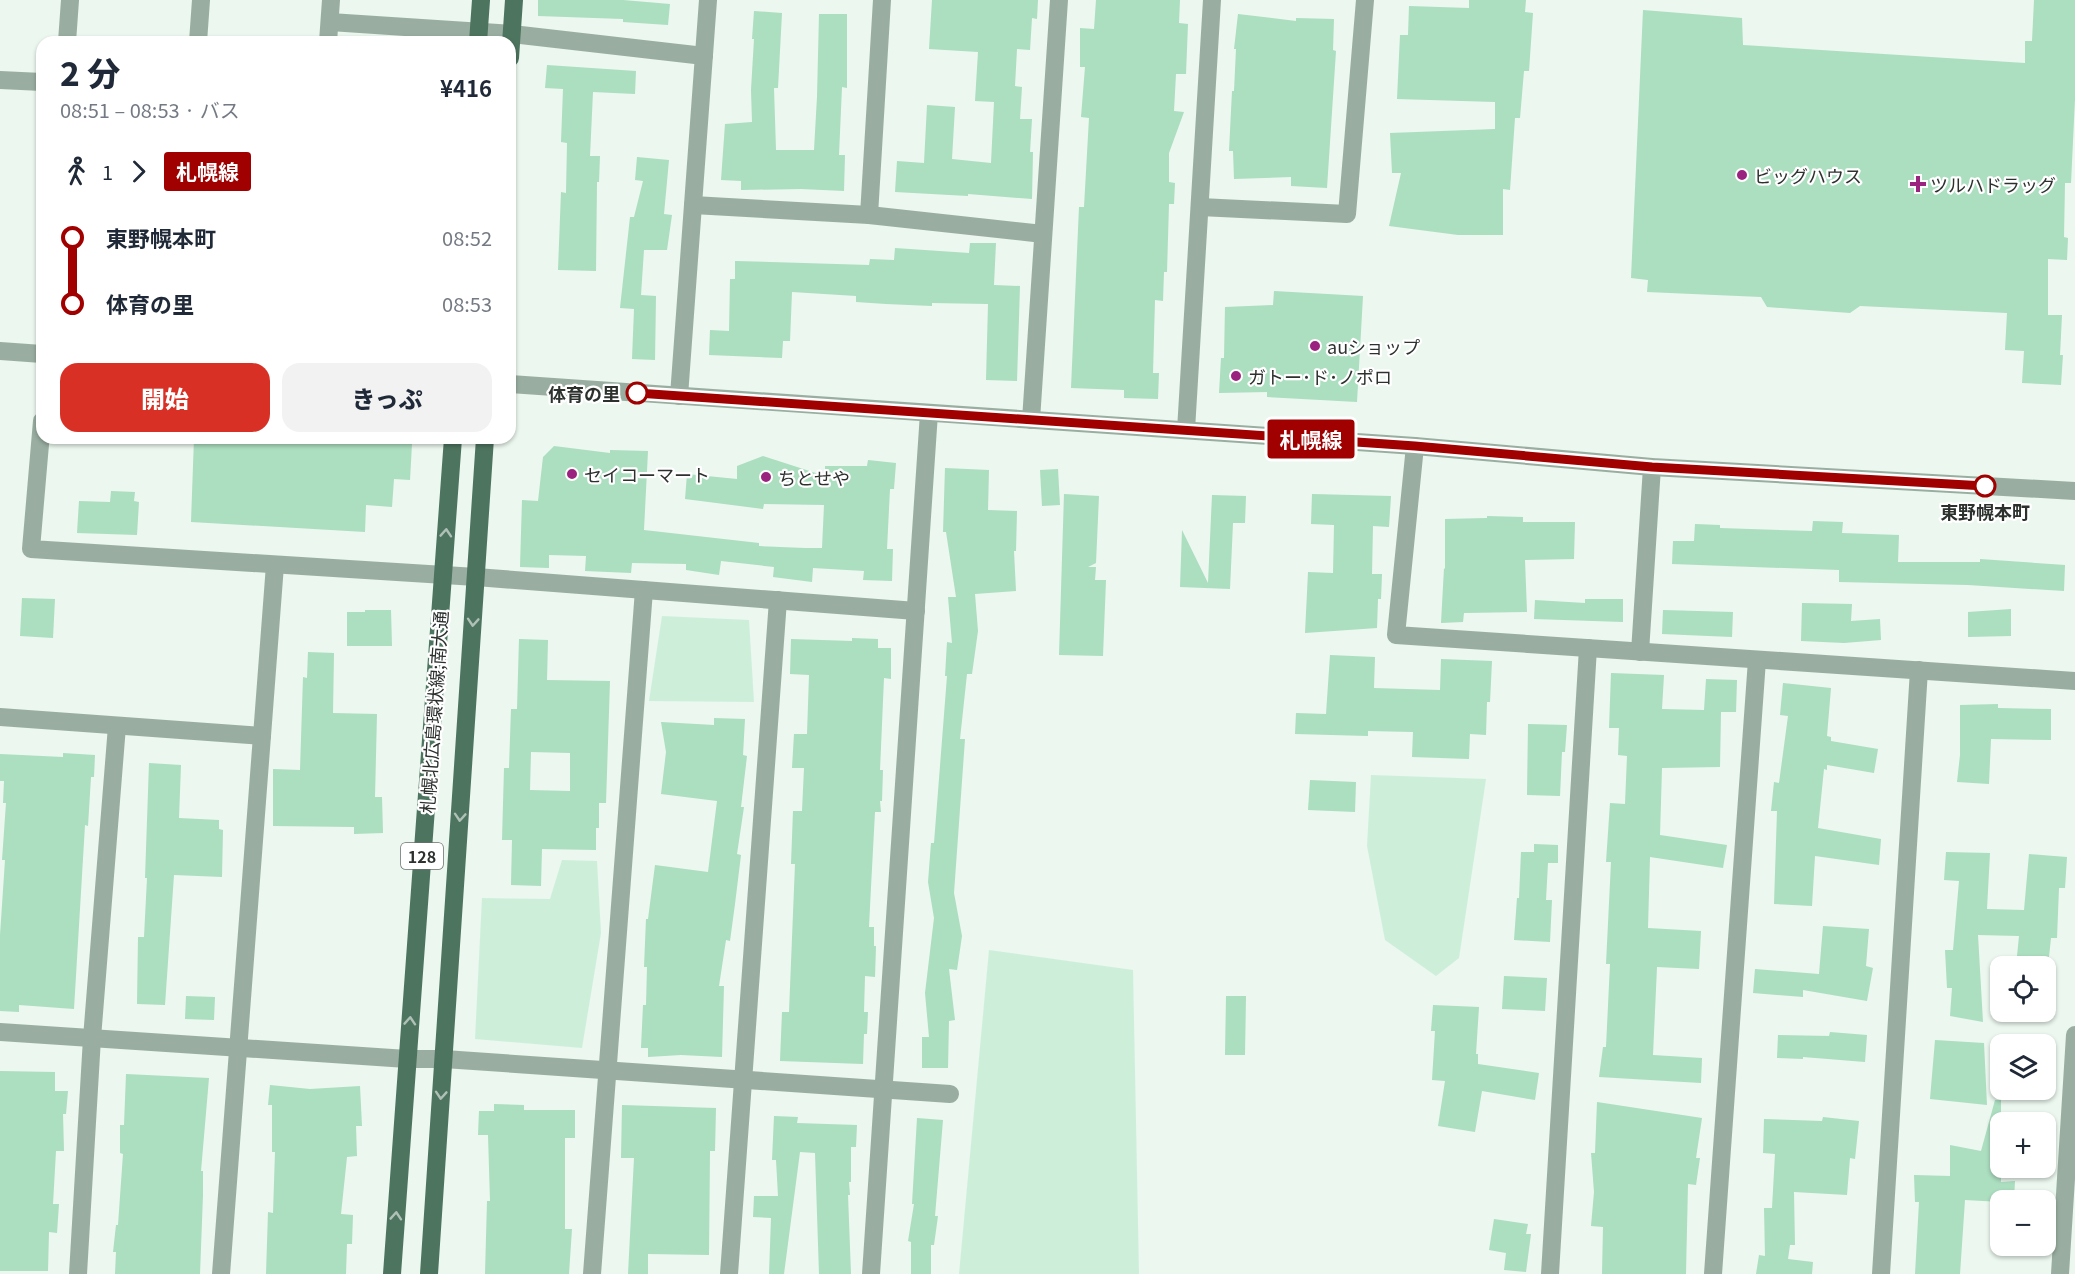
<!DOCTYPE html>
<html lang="ja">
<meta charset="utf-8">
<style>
:root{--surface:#fff;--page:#f2f2f3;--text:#1f2937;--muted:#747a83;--accent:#d93025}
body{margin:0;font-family:Georgia,"Noto Sans JP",serif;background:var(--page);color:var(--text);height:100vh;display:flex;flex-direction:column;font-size:22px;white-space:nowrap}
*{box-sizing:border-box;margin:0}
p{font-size:20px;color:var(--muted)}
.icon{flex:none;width:33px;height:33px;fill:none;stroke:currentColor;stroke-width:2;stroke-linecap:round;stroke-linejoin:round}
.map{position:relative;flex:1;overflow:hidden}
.drawer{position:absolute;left:36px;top:36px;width:480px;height:408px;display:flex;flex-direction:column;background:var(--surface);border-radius:18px;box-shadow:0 2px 4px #0004}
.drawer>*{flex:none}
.badge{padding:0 12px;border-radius:4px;font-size:21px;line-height:39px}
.controls{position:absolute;left:1990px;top:956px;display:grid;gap:12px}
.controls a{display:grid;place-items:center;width:66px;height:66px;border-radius:12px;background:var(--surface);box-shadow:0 2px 4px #0004;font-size:30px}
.map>.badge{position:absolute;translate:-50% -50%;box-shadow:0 0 0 3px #fff}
.legs{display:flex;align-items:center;gap:9px;height:66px;padding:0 24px;font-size:20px}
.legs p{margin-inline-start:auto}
.overview{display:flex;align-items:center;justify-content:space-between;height:102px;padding:0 24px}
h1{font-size:33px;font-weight:800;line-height:45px}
.primary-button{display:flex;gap:12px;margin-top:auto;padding:12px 24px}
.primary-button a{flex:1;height:69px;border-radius:18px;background:var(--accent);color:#fff;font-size:24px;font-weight:800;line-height:69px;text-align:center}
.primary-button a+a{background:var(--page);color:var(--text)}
ul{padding:0 24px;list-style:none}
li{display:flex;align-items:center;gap:21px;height:66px;font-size:22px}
li i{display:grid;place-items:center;width:9px;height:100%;margin:0 8px;background:currentColor}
li i::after{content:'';width:15px;height:15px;margin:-8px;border:4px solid;border-radius:50%;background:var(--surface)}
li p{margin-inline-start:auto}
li:first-child i{background:linear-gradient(#0000 50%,currentColor 0)}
li:last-child i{background:linear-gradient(currentColor 50%,#0000 0)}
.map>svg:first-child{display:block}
</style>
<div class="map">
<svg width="2075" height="1274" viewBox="0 0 2075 1274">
<rect width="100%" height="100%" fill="#ebf7ef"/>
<g fill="#cdefda">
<polygon points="662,616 749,620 754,702 649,701"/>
<polygon points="1371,775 1486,779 1459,958 1436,976 1385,940 1367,846"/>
<polygon points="562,860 597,861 601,933 582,1048 475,1039 482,898 550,899"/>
<polygon points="989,950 1133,970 1139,1274 959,1274"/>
</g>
<g fill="#acdec0" fill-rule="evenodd">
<polygon points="538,0 623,0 670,4 668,25 623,22 623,19 538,16"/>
<polygon points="932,0 1038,0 1037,19 1032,18 1030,50 1017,49 1015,86 1022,87 1020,119 1032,119 1030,152 1033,152 1032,199 968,194 968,196 895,192 897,161 924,163 927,105 955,107 952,159 991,163 994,102 975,101 978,52 929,49"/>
<polygon points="1096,0 1180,0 1179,23 1188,24 1186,74 1176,74 1174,111 1184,112 1169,153 1169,182 1175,183 1174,204 1169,204 1167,272 1164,272 1163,301 1155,300 1153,373 1159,373 1158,399 1124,398 1124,390 1071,388 1079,207 1084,207 1089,118 1081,117 1085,67 1080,67 1080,28 1094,29"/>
<polygon points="1469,0 1526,0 1525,12 1533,13 1529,71 1524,71 1520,118 1515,118 1510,190 1503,189 1503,235 1458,235 1389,226 1401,173 1392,173 1390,133 1495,129 1495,102 1397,99 1400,35 1408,35 1409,6 1469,8"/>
<polygon points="2034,0 2075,0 2075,99 2071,183 2065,183 2064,237 2068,238 2067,260 2048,259 2048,315 2062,315 2060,355 2063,355 2061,385 2022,383 2024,351 2005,350 2007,313 1860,306 1850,313 1767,307 1761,297 1647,292 1648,280 1631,278 1643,10 1742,18 1743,45 2025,63 2025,41 2032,41"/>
<polygon points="754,11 782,13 778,88 774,88 776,150 814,150 817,97 819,14 847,14 847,88 842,87 839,155 845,155 844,191 801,189 741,190 741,181 721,180 725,124 752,122 751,90 754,39 752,39"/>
<polygon points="1238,14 1296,21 1296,18 1334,19 1333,50 1336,51 1327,188 1291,186 1291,177 1234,179 1233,151 1229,151 1232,91 1234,91 1236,49 1234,49"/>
<polygon points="547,65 636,71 635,94 593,92 590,156 600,156 599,182 597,182 596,271 558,270 561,192 566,193 567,143 561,142 563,89 545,88"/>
<polygon points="637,157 669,160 664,214 672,215 667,250 644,250 641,295 656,296 655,360 632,359 634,309 620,308 630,217 634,217 643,181 635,180"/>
<polygon points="970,243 996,243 994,285 1020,286 1017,381 986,380 988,304 932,303 932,306 886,304 856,302 856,296 792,292 790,341 783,341 782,358 709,355 710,330 729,331 730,279 735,279 735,261 869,265 870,259 894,260 895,248 969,253"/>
<polygon points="1274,291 1363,296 1357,402 1267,397 1267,392 1219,393 1221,358 1224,358 1225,307 1273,305"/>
<polygon points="194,438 317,438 412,444 410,480 394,479 392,507 366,505 365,532 191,522"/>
<polygon points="554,446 610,453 610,450 648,451 644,530 759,543 759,546 805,548 822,548 824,505 764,504 763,509 685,499 687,474 737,479 737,466 763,456 825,476 825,466 867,466 868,460 896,463 894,489 890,489 887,549 893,549 892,581 863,580 864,571 813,568 812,582 773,577 774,567 721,561 719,575 686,570 686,564 632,563 631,573 585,571 586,556 549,555 549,568 520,567 522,500 538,501 543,457"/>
<polygon points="945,468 989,470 988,510 1017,511 1016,551 1014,551 1016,591 975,594 978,631 972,674 967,674 960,739 965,739 954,893 962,936 957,970 949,969 955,1020 949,1021 948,1068 922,1068 922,1037 929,1037 925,993 934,918 928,882 931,843 934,843 947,676 945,676 947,642 952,643 948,597 956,597 946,532 943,532"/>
<polygon points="1058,469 1060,505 1042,506 1040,470"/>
<polygon points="111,491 135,492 134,501 139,502 137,535 77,533 79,501 110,502"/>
<polygon points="1064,494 1099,496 1096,563 1088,567 1096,567 1095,580 1106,580 1103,656 1059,655"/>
<polygon points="1312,494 1391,496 1389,527 1373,526 1372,574 1382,574 1381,599 1378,599 1377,628 1305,633 1308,572 1333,573 1334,525 1311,524"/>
<polygon points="1212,495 1246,496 1245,523 1233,523 1230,589 1180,587 1182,530 1208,583"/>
<polygon points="1487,516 1523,517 1523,522 1575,522 1574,559 1525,560 1527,612 1464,613 1463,622 1441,623 1444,568 1445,569 1445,519 1487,518"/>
<polygon points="1813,521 1843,522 1842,533 1899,535 1898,562 1980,562 1980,559 2065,565 2064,591 1968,585 1839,582 1839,570 1672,564 1673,541 1694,541 1695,524 1720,525 1720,528 1812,531"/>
<polygon points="22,598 55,599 53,638 20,636"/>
<polygon points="1585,599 1623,599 1623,622 1534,619 1535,600 1585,603"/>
<polygon points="1802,603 1852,604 1851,621 1880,619 1881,640 1844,643 1801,641"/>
<polygon points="2011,609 2011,636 1968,637 1968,612"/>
<polygon points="365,610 391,610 392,646 347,646 347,612 365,612"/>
<polygon points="1663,610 1733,612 1732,637 1662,634"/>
<polygon points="852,638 878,639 878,648 891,648 891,679 884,678 880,770 883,770 882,801 880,801 881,812 875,812 871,887 869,927 874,927 874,946 876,946 875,977 865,976 864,1012 868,1012 867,1034 864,1034 863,1064 780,1061 782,1012 789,1012 795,864 791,864 793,811 802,811 804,768 792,768 794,734 807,734 809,675 790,674 791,639 852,641"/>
<path d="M519 639 548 640 547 680 610 681 606 803H599V828H596V850L542 849 541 886 511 885 512 840H502L504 768H509L511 709H517ZM531 752 570 753V791L530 790Z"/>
<polygon points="308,652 334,653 333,713 377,714 375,797 382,797 383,833 354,834 354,827 273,826 273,769 300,770 303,677 307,678"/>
<polygon points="1330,655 1375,657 1374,688 1440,690 1441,659 1492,661 1490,702 1487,702 1486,735 1470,734 1469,759 1412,757 1413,732 1368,731 1368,736 1295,734 1296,713 1326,714"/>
<polygon points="1611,673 1664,675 1662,709 1704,710 1706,679 1737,680 1736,712 1721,712 1720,767 1662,768 1660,835 1727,845 1723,868 1650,857 1648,928 1701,931 1699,969 1657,967 1653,1055 1702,1058 1701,1083 1599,1077 1603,1047 1606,1047 1610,964 1606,964 1611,862 1606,862 1610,803 1625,804 1627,756 1618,755 1619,728 1609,728"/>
<polygon points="1783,683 1831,688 1827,736 1831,737 1831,741 1878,749 1874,773 1827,765 1827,770 1824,769 1818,828 1881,839 1879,865 1815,856 1812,906 1774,904 1777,811 1771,811 1774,782 1779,783 1788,716 1780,715"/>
<polygon points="1998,704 1998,708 2051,709 2051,740 1991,739 1989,784 1957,782 1960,755 1960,705"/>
<polygon points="714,718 745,719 743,755 747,756 741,807 744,807 737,854 741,855 735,904 730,941 726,940 719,986 724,986 722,1057 681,1055 648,1057 648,1048 641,1048 643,1005 646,1005 647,967 644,967 646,919 648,919 655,865 708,872 717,801 661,794 666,752 661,722 714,725"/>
<polygon points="1528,724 1567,725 1565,752 1562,752 1560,796 1527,795"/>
<polygon points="63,753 95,755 94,777 91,777 88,826 85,825 74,1009 19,1005 19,1012 0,1011 0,935 5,860 2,860 6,803 3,803 4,781 0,781 0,754 63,757"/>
<polygon points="149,763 181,765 179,818 219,820 219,829 223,830 222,877 174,875 165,1005 137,1004 138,937 144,937 147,878 145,878"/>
<polygon points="1310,780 1356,782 1355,812 1308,810"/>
<polygon points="1534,844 1558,845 1558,863 1548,863 1546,900 1552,900 1550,942 1514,940 1517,898 1519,898 1521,852 1534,852"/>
<polygon points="1946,852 1990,853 1987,909 2024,910 2029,854 2067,857 2065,888 2059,888 2057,938 2051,938 2048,966 2016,966 2019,936 1978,935 1983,1022 1950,1016 1952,988 1947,988 1945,950 1953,950 1959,881 1944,880"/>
<polygon points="1823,926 1869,929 1866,966 1873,968 1867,1001 1803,990 1803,997 1753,993 1755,969 1819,974"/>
<polygon points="1504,976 1547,978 1545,1011 1502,1009"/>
<polygon points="186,996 215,997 214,1020 185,1019"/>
<polygon points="1226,996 1246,996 1245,1055 1225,1055"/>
<polygon points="1433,1005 1479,1007 1476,1054 1478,1054 1478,1064 1539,1073 1535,1100 1482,1091 1475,1132 1438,1126 1445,1081 1432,1080 1435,1031 1431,1031"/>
<polygon points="1830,1032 1867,1035 1865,1062 1803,1057 1803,1059 1777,1058 1778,1035 1829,1036"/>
<polygon points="1935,1040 1984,1043 1987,1105 1930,1099"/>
<polygon points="0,1071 55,1072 55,1091 68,1091 66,1114 63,1114 64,1151 56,1151 53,1204 59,1204 57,1233 49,1232 48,1271 0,1271"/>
<polygon points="126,1074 209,1078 201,1171 203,1171 203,1195 200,1274 115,1274 116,1252 113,1252 116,1225 118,1225 123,1154 120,1153 120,1125 124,1125"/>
<polygon points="270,1085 310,1089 360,1086 362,1126 356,1126 357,1156 347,1157 341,1214 353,1215 352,1244 347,1244 346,1274 266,1274 268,1212 273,1213 275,1152 272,1152 272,1105 268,1105"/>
<polygon points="1995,1100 2001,1100 2001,1182 2015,1181 2014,1200 2001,1200 2001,1202 1965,1200 1960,1274 1915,1274 1919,1202 1915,1202 1914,1175 1950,1176 1950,1145 1981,1151"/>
<polygon points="1597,1102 1702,1118 1696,1158 1700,1158 1696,1185 1688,1184 1686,1274 1602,1274 1603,1227 1591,1226 1594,1192 1591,1153 1595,1153"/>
<polygon points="494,1104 524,1105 524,1110 575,1110 575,1138 565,1138 565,1229 572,1229 569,1274 485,1274 487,1201 490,1201 488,1135 478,1135 479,1111 494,1111"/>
<polygon points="622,1105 716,1108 715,1151 710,1151 709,1255 648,1254 648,1274 628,1274 634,1158 621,1158"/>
<polygon points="774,1116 798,1117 797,1123 857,1125 856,1147 851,1147 851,1182 849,1182 850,1195 848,1195 851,1274 819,1274 815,1153 800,1152 784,1274 769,1274 771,1218 753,1217 754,1196 778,1196 776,1160 772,1160"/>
<polygon points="1823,1117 1859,1121 1855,1159 1850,1158 1847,1195 1794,1192 1795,1245 1790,1245 1788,1259 1813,1262 1812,1274 1756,1274 1759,1255 1765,1256 1764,1208 1772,1208 1775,1154 1763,1153 1764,1119 1822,1121"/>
<polygon points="917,1118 943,1120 935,1216 938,1216 934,1245 931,1245 931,1274 911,1274 911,1242 908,1241 914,1204 912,1204"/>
<polygon points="1494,1219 1528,1224 1526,1234 1531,1234 1526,1272 1504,1270 1506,1253 1489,1250"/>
</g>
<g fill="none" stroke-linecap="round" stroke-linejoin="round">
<g stroke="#99aea1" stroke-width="18">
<polyline points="330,22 512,34 704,56"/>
<polyline points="67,42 70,0"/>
<polyline points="198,42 201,0"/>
<polyline points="328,42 331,0"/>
<polyline points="0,80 42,82"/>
<polyline points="693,205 869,215 1043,234"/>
<polyline points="1200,207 1347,214 1365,0"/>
<polyline points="869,215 882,0"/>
<polyline points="0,351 42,354"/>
<polyline points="510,384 1415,446 1652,467 2075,491"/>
<polyline points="679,396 708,0"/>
<polyline points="1031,420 1059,0"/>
<polyline points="42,421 31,549 476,577 916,611"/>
<polyline points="1186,430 1212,0"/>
<polyline points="1415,446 1396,635 2075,681"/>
<polyline points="1640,652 1652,467"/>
<polyline points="0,717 262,736"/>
<polyline points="0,1032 407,1059 444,1059 950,1094"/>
<polyline points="78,1274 92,1038 117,726"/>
<polyline points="221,1274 275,565"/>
<polyline points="592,1274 644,590"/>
<polyline points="729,1274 778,600"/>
<polyline points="871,1274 929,413"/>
<polyline points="1550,1274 1588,648"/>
<polyline points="1713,1274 1757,660"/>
<polyline points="1881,1274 1919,670"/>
<polyline points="2060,1274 2075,1035"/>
</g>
<g stroke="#4d745e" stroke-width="18">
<polyline points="478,42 481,0"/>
<polyline points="510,58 514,0"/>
<polyline points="392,1274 453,438"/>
<polyline points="429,1274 485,438"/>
</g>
</g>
<defs><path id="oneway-chevron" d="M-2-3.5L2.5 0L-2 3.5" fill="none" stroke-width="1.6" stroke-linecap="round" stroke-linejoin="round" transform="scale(1.5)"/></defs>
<g stroke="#afc0b7">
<use href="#oneway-chevron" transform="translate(446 533) rotate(-86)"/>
<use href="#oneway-chevron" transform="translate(473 622) rotate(94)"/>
<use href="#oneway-chevron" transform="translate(460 817) rotate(94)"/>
<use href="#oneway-chevron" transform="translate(410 1021) rotate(-86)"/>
<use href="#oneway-chevron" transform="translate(441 1095) rotate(94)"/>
<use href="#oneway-chevron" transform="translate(396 1216) rotate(-86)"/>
</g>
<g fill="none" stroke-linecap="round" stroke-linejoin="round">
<g stroke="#fff" stroke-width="14">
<polyline id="line-1" points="637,393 1415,446 1652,467 1985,486"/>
</g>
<use href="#line-1" stroke="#a00000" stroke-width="9"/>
</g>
<g fill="#99237e" stroke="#fff" stroke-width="2">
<circle cx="1742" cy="175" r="6"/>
<path d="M1915 175h6v6h6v6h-6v6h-6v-6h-6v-6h6z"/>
<circle cx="1315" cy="346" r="6"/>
<circle cx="1236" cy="376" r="6"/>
<circle cx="572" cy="474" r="6"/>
<circle cx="766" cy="477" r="6"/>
</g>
<g fill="#fff" stroke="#a00000" stroke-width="3">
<circle cx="637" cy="393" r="10"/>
<circle cx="1985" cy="486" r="10"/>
</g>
<g text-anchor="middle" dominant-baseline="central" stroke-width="4.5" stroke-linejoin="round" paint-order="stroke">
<rect fill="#fff" stroke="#6b6f6d" stroke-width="1.5" x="401" y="843" width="42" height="26" rx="4.5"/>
<g font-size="16" font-weight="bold" fill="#2c312e">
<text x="422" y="856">128</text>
</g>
<g font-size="18" fill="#2c312e" stroke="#fff" text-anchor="start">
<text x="1754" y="175">ビッグハウス</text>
<text x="1930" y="184">ツルハドラッグ</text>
<text x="1327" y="346">auショップ</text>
<text x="1248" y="376">ガトー･ド･ノポロ</text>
<text x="584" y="474">セイコーマート</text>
<text x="778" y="477">ちとせや</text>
</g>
<g font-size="18" font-weight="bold" fill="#2c312e" stroke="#fff" text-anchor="end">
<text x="620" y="393">体育の里</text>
<text x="1985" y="511" text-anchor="middle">東野幌本町</text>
</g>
<g font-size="18" fill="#2c312e" stroke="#fff">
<text transform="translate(433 712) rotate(-86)">札幌北広島環状線;南大通</text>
</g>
</g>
</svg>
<div class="controls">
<a><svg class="icon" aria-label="locate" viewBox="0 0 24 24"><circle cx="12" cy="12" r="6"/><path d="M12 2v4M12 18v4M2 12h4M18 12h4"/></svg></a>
<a><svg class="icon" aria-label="layers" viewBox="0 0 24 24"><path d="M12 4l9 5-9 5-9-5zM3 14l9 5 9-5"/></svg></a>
<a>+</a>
<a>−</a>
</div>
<b class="badge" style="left:1311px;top:439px;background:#a00000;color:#fff">札幌線</b>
<section class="drawer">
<div class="overview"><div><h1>2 分</h1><p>08:51 – 08:53 · バス</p></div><b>¥416</b></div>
<div class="legs"><svg class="icon" aria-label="walk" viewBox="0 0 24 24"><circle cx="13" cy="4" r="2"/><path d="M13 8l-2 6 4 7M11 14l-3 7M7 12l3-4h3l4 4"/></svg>1<svg class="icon" aria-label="forward" viewBox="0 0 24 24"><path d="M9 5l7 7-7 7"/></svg><b class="badge" style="background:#a00000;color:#fff">札幌線</b></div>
<ul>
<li><i style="color:#a00000"></i><b>東野幌本町</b><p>08:52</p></li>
<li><i style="color:#a00000"></i><b>体育の里</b><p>08:53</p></li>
</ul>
<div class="primary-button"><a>開始</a><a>きっぷ</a></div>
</section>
</div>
